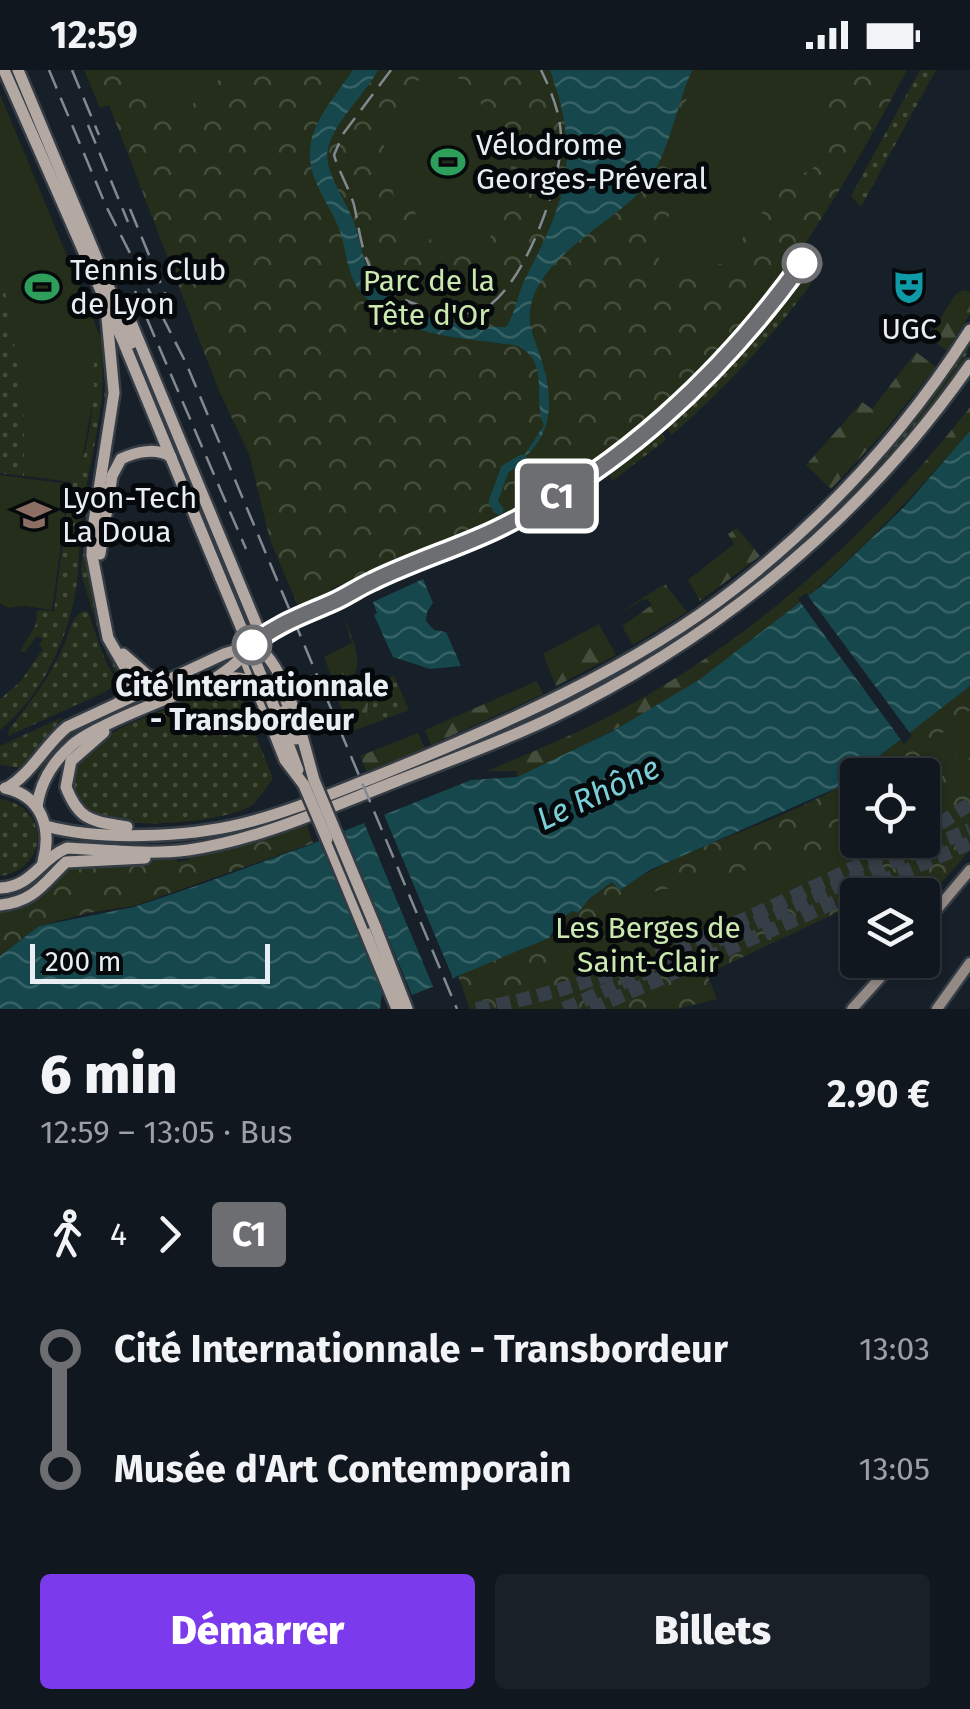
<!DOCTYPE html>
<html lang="fr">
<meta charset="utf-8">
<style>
:root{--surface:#11171e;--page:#1a2027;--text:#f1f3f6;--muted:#9c9fa4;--line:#30363c;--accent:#7c3aed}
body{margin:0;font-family:"Fira Sans",sans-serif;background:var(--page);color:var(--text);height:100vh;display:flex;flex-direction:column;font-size:38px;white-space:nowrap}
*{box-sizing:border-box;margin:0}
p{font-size:32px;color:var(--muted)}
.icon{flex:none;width:55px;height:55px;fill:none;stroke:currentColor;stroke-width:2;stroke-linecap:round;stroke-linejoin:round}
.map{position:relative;height:939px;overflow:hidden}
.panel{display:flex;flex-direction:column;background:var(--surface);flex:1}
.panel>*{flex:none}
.badge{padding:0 20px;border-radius:8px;font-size:35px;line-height:65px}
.buttons{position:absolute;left:840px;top:688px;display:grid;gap:20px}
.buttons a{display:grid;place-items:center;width:100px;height:100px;border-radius:10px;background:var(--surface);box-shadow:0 2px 8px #0004,0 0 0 2px var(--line);font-size:50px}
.scale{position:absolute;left:30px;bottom:25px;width:240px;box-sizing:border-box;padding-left:10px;border:5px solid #e8eef4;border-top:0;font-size:28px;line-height:35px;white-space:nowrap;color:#e8eef4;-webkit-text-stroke:8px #06090c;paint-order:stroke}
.map>.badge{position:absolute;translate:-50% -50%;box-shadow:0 0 0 5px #fff}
.legs{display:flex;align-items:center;gap:15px;height:110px;padding:0 40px;font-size:32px}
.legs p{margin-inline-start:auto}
.head{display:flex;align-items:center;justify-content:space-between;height:170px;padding:0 40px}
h1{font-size:55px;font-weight:800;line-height:75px}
.button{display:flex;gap:20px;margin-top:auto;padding:20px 40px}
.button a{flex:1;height:115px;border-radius:10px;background:var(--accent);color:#fff;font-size:40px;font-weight:800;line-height:115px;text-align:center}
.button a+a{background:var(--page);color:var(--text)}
ul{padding:0 40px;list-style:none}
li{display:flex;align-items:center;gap:35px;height:120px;font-size:38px}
li i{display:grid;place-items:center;width:15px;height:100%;margin:0 12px;background:currentColor}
li i::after{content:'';width:25px;height:25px;margin:-12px;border:8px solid;border-radius:50%;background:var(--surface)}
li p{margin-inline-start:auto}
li:first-child i{background:linear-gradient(#0000 50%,currentColor 0)}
li:last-child i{background:linear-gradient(currentColor 50%,#0000 0)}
.status{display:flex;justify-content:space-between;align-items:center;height:70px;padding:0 50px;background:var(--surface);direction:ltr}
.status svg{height:28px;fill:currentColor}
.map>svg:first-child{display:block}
</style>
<div class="status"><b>12:59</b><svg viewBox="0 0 49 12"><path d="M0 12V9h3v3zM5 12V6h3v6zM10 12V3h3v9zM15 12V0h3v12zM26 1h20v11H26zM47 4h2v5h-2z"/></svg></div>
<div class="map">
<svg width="970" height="939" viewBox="0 0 970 939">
<defs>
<pattern id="grass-dots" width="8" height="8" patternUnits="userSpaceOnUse" patternTransform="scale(2.5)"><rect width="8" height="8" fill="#242e1a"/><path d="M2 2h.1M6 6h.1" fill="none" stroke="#444d3c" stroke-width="1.8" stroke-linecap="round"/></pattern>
<pattern id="forest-firs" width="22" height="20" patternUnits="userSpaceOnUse" patternTransform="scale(2.5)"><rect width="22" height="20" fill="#242e1a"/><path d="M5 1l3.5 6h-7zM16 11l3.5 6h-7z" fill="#444d3c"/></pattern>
<pattern id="park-crowns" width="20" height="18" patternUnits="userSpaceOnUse" patternTransform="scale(2.5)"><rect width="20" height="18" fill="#242e1a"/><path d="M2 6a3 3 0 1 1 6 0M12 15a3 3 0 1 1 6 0" fill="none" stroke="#444d3c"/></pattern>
<pattern id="water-waves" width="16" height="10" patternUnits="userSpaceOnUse" patternTransform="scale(2.5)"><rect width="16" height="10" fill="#15474c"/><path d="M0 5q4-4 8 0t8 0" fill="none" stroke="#376266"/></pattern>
</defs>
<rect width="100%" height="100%" fill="#171f28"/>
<g fill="url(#grass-dots)">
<polygon points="920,0 936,0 861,137 851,126"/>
<path d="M815 187 825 193C782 258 730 314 672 365L663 355 735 285Z"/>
<path d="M0 205C24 262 25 344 24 406L0 403V245L8 237 0 228Z"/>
<path d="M970 271C970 302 863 427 835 442L834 438 920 341Z"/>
<polygon points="105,275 112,311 89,491 98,544 105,568 124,601 125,613 120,612 102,574 81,502 86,442 104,353"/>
<path d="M102 281C107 338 90 387 82 442 78 468 80 494 76 519 68 570 41 627 0 660V629L20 612 43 579 39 575 43 569 37 566 25 582H20L36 554 37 540 54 541 71 412C93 385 94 317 94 283Z"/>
<polygon points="659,358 666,370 612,411 607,399"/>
<path d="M84 541 88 542 105 590 118 613 105 622 8 666 9 659C31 632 51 606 65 573 70 561 71 546 84 541Z"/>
<polygon points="394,606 409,640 366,656 368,634 362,620"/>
<path d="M230 613 243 614 251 623 243 632 273 709C265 718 258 733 247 738 218 753 108 763 84 739 77 732 73 719 71 710 84 666 133 653 171 637 190 629 210 619 230 613Z"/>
<path d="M168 616C143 641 105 643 77 665 62 676 52 693 41 708L36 705 56 676 74 660Z"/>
<polygon points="63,647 22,698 0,695 0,676"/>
<path d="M0 729C50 736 50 799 0 806Z"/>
</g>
<g fill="url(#forest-firs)">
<polygon points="963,220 970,222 970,244 947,281 934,271 932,262 955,225"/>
<polygon points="916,282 936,297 881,365 831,419 806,395 862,332 872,339"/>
<path d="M970 337V361C889 455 803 540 700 610 642 648 579 678 517 707V701H487C527 684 567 668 606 648 751 572 870 465 970 337Z"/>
<polygon points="737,458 760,486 700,531 688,510 734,474 728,464"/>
<polygon points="665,514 687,542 633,575 622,556 652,535 646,528 614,546"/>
<path d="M343 545C355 574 370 602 338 623L324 587 352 573Z"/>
<polygon points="599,554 616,585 556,616 543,584"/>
<polygon points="537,611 543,624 431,675 425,660"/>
<polygon points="362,620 368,634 366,656 351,662 338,630"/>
<polygon points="418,663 425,678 367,702 360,686"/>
</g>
<g fill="url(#park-crowns)">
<path d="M84 0H907C811 181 717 326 534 431 474 465 410 490 347 516L342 514 331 519 329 524 298 536 270 470 249 384 219 321 109 35 100 38Z"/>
<path d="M970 616V780L923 834 922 825H908L902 813 875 825H858L857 833 707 904 717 929 677 939H470L458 906 553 866 560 850 572 841 578 843 589 829 612 812 620 819C694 771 784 754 858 705V770H922V705H858L931 643Z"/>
<polygon points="306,753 313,773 134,836 88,843 39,856 0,886 0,837 7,837 66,796 176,787 177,792 189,790 190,785"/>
</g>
<g fill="#242e1a">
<polygon points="138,0 211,0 221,8 183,43 165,34 138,29 130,14"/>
<path d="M704 0H849L819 43 831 74C820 97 809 104 784 109L775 126 724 192 701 202 655 210 665 156 689 93C685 90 679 88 675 84 665 71 693 11 704 0Z"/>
<path d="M433 3C464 4 479 19 486 49L501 47 514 114 499 117C512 192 429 209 413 134L396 137 383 70 399 66C395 35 403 14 433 3Z"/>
<polygon points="0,24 101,268 102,281 94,283 94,323 80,402 71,412 24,406 24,346 9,237 0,245 0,228 9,236 0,205"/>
<polygon points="0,405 69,414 52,540 24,536 8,538 0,533"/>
<polygon points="970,640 970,688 915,694 945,660"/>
<polygon points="861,770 875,791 558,939 523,939 520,934 575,906 613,857 620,835 636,826 768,795 816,789"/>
</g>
<g fill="url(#water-waves)">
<path d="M353 0H378C364 26 336 49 328 78 323 98 342 125 350 143 360 163 361 189 372 209 396 249 464 257 506 257 515 245 518 222 526 207 567 129 581 86 550 0H692C674 40 669 93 637 125 604 157 537 190 530 240 528 257 535 270 540 285 552 322 557 363 522 389L544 355C532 328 551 293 518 276 479 269 433 269 398 251 383 244 366 230 357 217 346 199 346 177 339 158 328 131 304 104 311 72 316 47 339 21 353 0Z"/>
<polygon points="970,361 970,616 839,717 650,800 620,820 612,812 589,829 578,843 572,841 560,850 549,868 379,939 0,939 0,886 39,856 134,837 199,815 304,777 471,710 517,707 613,661 699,610 825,513 904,437"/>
<polygon points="423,509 433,533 427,542 426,551 434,560 446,562 461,596 430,599 393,587 374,545 377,543 373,532"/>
</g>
<g fill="#171f28">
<polygon points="806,523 912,666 904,674 798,529"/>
<polygon points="382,740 455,913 435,921 362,748"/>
<polygon points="342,756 414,930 392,939 380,939 382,922 317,766"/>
</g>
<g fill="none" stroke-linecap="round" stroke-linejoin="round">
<polyline stroke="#15474c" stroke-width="9" points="499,440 493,432 505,399 522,389"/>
<g stroke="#363e47" stroke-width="14" stroke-dasharray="14 7" stroke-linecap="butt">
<polyline points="922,765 970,734"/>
<path d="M476 939C625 914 776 834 912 770"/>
<polyline points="564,939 891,792 970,760"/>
<polyline points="591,939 970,773"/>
</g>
<g stroke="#343c45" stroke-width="15">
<g id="secondary">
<polyline points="922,857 970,800"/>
<polyline points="852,939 896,890"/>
<polyline points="937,939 970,893"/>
</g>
</g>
<g stroke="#343c45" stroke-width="16">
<g id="primary">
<polyline points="4,0 123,271 221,509"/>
<polyline points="18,0 132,273"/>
<polyline points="107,248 114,323 93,458 92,485 108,568 130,606 120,631"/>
<path d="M131 252 257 556C249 588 228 601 201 617"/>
<path d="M100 484 112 406 121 389C135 382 157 377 171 387"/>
<polyline points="242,581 285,690 304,715"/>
<polyline points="123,584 147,605 164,611"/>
<polyline points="282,636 296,669"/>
<polyline points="275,639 298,700"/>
<path d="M104 662 71 691 66 717C80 753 94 751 127 757"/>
<path d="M5 718C42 726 52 758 43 792"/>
<path d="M7 718C32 703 44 676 67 657L224 584 253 575C286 589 304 676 314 710"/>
<path d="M37 737C40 713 53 692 71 676 90 657 203 612 231 608 240 607 246 609 253 614"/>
<path d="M46 756C99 771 188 767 241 754 287 743 333 723 377 706 499 657 634 598 737 517 828 445 908 358 970 260"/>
<polyline points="327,769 397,939"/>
<path d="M0 818C32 817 40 789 67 778 106 780 149 785 188 780 259 770 330 737 397 711 448 691 501 672 551 648 718 568 864 447 970 295"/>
<path d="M0 835C34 832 44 813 66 792L145 788"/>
<polyline points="375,856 407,939"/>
</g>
</g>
<use href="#secondary" stroke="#938985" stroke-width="10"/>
<use href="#primary" stroke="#b4a8a2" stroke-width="11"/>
<g stroke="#828990" stroke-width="2.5" stroke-dasharray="20 10" stroke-linecap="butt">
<polyline points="49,0 106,136 186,293 457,939"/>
<polyline points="72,0 99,65"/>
<path d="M391 0 343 64 334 85C339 102 349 118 354 135 359 156 361 182 372 201 383 220 401 229 420 236 438 243 470 248 487 237 525 213 563 110 561 66 560 42 551 21 541 0"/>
<polyline points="88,55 128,152"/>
<polyline points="130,139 166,226"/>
<polyline points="135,221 246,479"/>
</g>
<g stroke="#343c45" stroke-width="16" stroke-linecap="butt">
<g id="primary-bridge">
<polyline points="221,509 275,639"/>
<polyline points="314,710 375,856"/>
<polyline points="304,715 327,769"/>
</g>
</g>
<use href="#primary-bridge" stroke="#b4a8a2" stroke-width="11"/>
</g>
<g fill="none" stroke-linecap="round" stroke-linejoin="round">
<g stroke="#fff" stroke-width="22">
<path id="line-1" d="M252 575C276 554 304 545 333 532 347 526 359 517 373 511 412 492 454 479 493 461 618 402 722 304 802 193"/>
</g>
<use href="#line-1" stroke="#6d6e71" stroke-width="15"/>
</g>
<defs>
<g id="stadium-bare" transform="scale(2.7)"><path d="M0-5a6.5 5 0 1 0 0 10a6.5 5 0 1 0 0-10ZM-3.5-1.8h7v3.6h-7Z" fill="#2e9e5b" stroke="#06090c" stroke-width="2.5" paint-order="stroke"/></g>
<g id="theatre-bare" transform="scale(2.7)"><path d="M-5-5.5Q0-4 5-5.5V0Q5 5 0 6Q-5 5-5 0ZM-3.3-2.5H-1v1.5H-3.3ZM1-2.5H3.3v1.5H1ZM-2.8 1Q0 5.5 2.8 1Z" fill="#0f9aa8" stroke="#06090c" stroke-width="2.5" paint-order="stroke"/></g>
<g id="university-bare" transform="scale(2.7)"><path d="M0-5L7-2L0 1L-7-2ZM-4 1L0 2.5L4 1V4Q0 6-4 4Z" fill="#8d6e63" stroke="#06090c" stroke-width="2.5" paint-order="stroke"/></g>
</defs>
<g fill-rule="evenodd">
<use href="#stadium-bare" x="448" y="92"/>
<use href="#stadium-bare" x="42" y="217"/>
<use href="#theatre-bare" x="909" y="217"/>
<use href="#university-bare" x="34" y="445"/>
</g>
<g fill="#fff" stroke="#6d6e71" stroke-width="5">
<circle cx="802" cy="193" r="18"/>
<circle cx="252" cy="575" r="18"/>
</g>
<g text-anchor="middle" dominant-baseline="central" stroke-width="10" stroke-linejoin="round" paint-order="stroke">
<g font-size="30" fill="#e8eef4" stroke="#06090c" text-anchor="start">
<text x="476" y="75">Vélodrome<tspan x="476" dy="34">Georges-Préveral</tspan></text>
<text x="70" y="200">Tennis Club<tspan x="70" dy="34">de Lyon</tspan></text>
<text x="909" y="259" text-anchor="middle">UGC</text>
<text x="62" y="428">Lyon-Tech<tspan x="62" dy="34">La Doua</tspan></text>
</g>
<g font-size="30" fill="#cbe9af" stroke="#06090c">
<text x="429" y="211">Parc de la<tspan x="429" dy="34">Tête d'Or</tspan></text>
<text x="648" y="858">Les Berges de<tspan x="648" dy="34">Saint-Clair</tspan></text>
</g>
<g font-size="30" font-weight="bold" fill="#e8eef4" stroke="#06090c">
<text x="252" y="616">Cité Internationnale<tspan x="252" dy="34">- Transbordeur</tspan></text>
</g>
<g font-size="32" font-style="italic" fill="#7bcfd9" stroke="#06090c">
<text transform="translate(598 723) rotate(-25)">Le Rhône</text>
</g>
</g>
</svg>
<div class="buttons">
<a><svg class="icon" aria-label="locate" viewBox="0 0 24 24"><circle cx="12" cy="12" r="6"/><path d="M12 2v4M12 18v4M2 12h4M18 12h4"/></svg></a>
<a><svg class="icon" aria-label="layers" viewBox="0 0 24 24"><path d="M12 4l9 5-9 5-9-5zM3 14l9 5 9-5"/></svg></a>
</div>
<div class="scale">200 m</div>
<b class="badge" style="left:557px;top:426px;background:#6d6e71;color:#fff">C1</b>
</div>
<section class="panel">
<div class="head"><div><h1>6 min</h1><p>12:59 – 13:05 · Bus</p></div><b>2.90 €</b></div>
<div class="legs"><svg class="icon" aria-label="walk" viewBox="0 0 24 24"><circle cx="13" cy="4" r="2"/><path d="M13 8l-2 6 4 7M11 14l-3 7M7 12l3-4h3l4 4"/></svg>4<svg class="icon" aria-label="forward" viewBox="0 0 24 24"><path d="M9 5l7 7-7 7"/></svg><b class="badge" style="background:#6d6e71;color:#fff">C1</b></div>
<ul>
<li><i style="color:#6d6e71"></i><b>Cité Internationnale - Transbordeur</b><p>13:03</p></li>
<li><i style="color:#6d6e71"></i><b>Musée d'Art Contemporain</b><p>13:05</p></li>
</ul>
<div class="button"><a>Démarrer</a><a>Billets</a></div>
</section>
